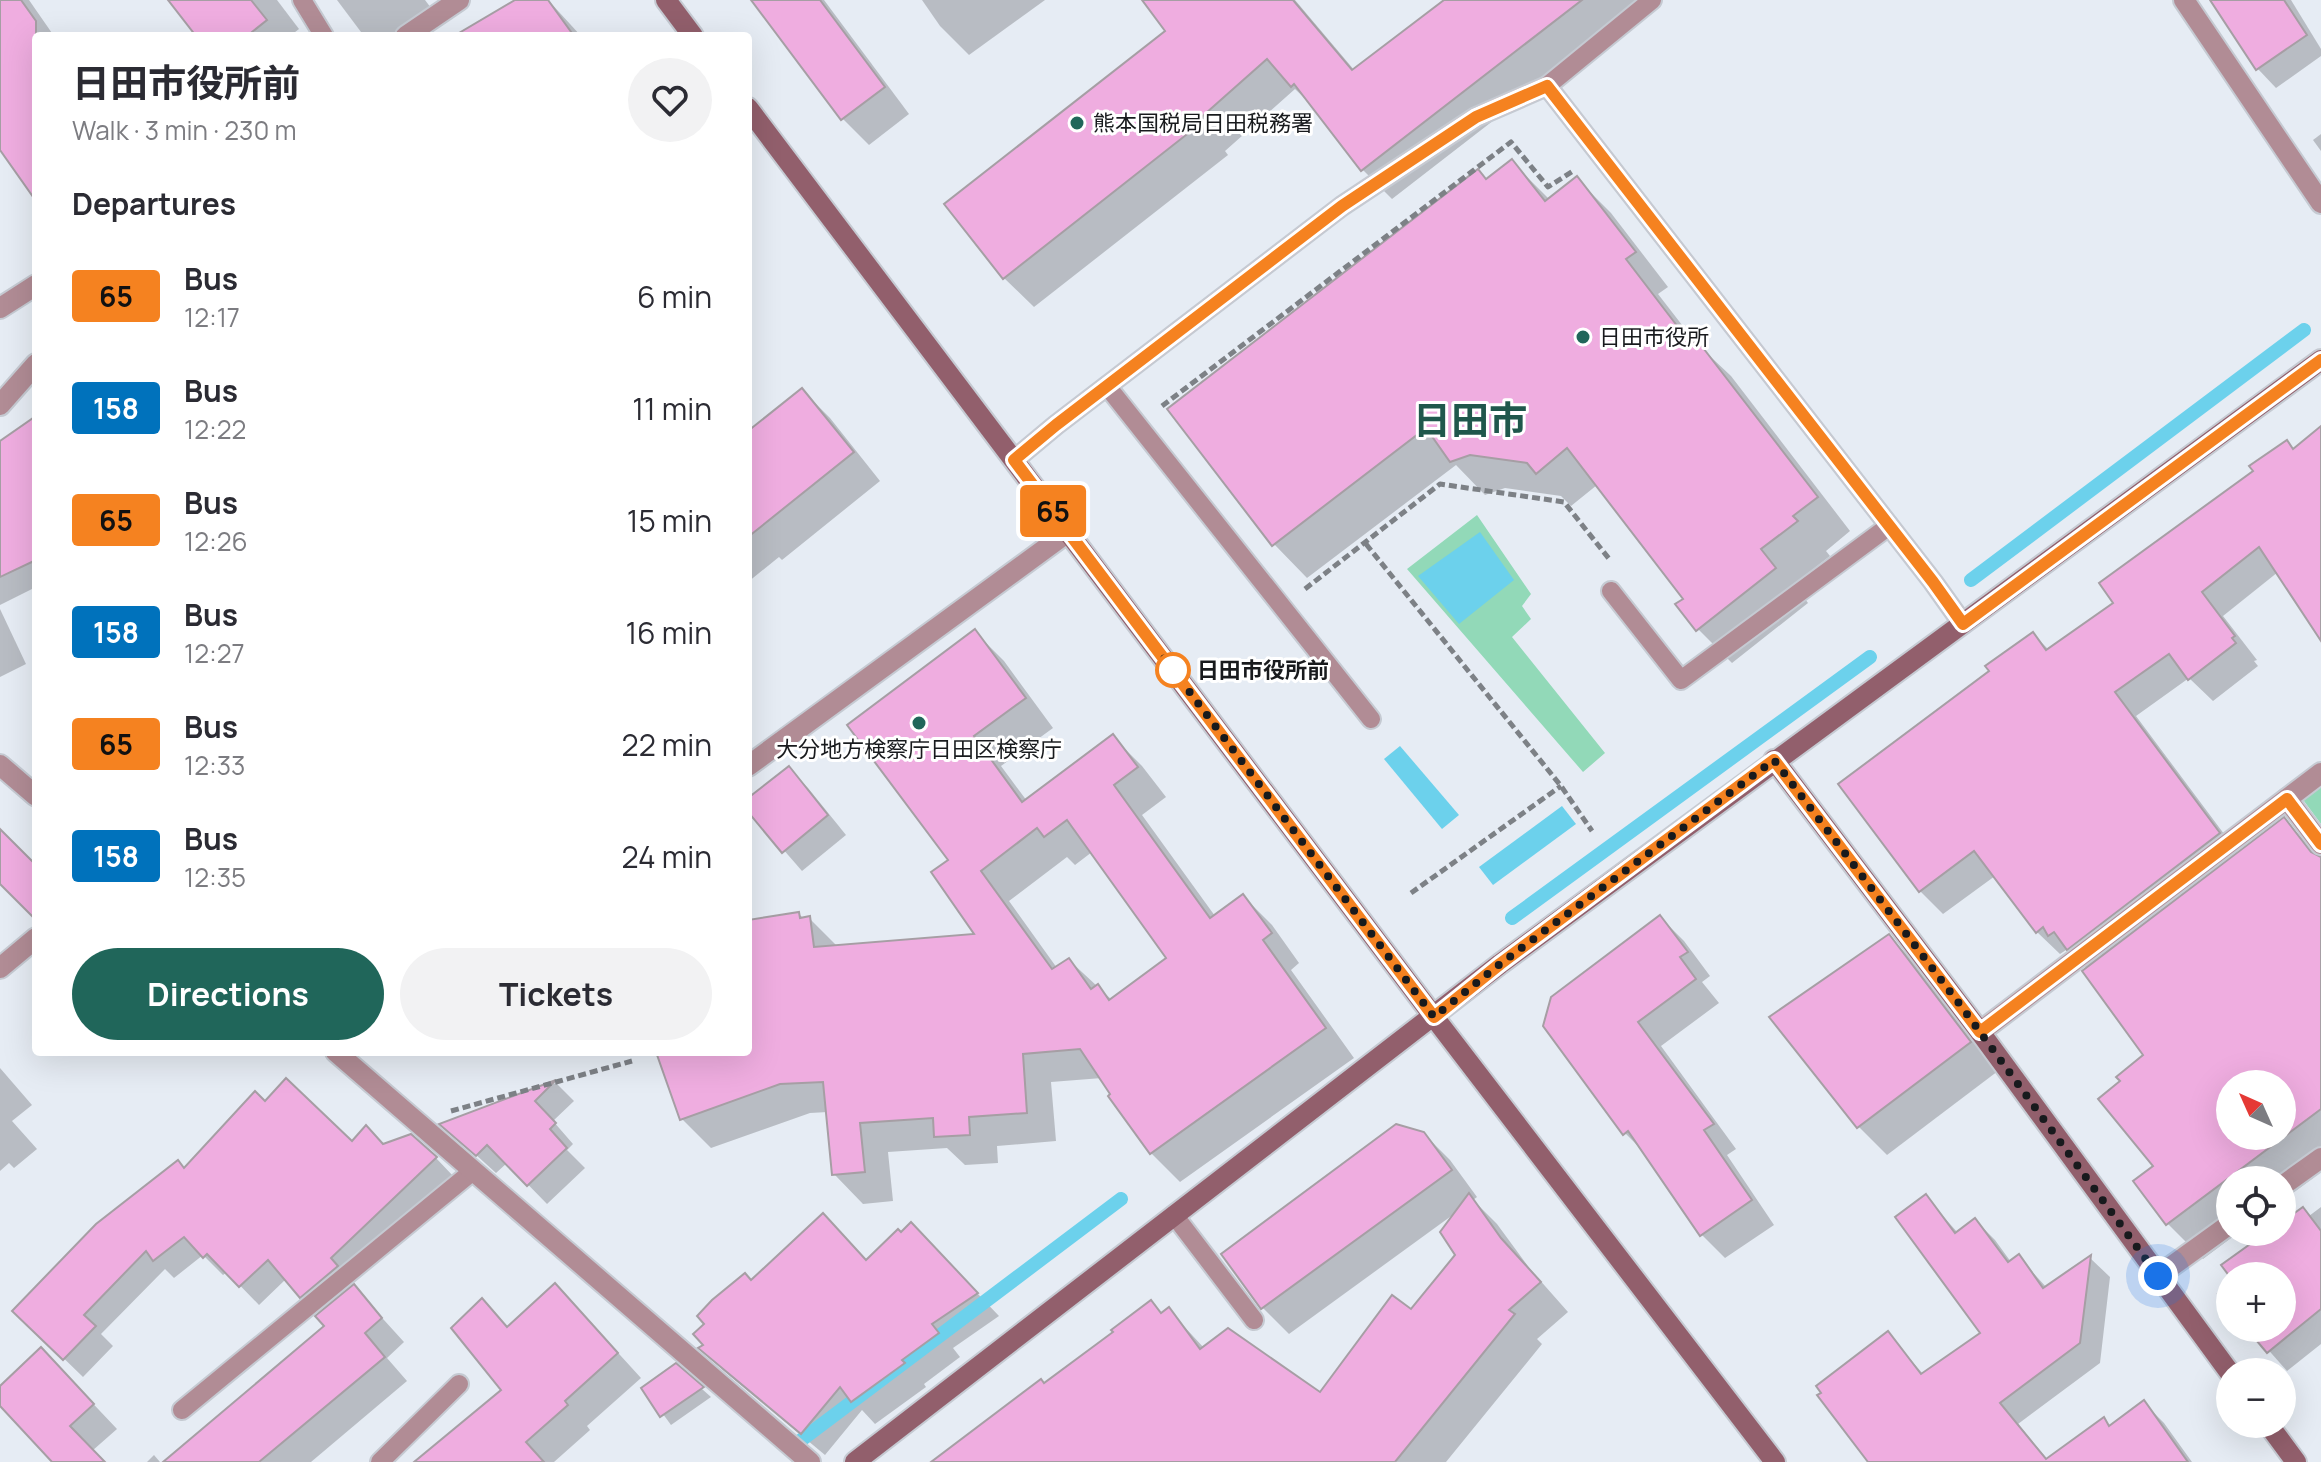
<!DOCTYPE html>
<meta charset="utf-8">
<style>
:root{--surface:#fff;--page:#f2f2f3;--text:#2b2b33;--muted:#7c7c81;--accent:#20665a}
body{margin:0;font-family:Manrope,"Noto Sans JP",sans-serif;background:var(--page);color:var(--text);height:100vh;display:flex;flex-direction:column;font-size:30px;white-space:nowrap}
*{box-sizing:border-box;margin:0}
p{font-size:26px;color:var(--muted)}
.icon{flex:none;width:44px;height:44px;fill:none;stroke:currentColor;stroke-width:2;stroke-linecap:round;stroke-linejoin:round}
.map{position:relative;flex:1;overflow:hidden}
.panel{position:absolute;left:32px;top:32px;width:720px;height:1024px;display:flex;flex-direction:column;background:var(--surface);border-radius:8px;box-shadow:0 8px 32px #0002}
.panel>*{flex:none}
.badge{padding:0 16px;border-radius:6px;font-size:28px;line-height:52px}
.needle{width:52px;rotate:315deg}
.tools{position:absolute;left:2216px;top:1070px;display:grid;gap:16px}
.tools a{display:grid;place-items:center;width:80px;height:80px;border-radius:50%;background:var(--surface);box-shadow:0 8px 32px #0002;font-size:40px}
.you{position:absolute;width:40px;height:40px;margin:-20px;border:6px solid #fff;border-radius:50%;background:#1a73e8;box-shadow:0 0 0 12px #1a73e833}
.map>.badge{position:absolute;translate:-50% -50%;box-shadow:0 0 0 4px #fff}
h2{padding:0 40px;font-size:30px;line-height:72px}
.round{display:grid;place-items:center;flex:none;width:84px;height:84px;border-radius:42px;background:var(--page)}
.headline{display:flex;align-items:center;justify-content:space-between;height:136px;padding:0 40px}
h1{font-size:38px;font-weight:700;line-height:60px}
.cta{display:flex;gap:16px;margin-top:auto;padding:16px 40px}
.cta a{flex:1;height:92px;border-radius:48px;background:var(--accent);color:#fff;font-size:32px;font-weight:700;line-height:92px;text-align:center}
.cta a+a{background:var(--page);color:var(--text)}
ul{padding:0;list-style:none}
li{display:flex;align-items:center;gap:24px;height:112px;padding:0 40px}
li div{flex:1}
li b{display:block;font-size:30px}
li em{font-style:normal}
li .badge{min-width:88px;font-weight:700;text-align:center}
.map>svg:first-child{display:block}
</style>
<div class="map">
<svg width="2321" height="1462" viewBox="0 0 2321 1462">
<rect width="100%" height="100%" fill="#e6ecf4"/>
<g fill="#92d9b8">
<polygon points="1477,515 1531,594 1522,606 1531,619 1512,637 1605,753 1583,772 1407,569"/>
<polygon points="2321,781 2321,824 2301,797"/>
</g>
<g fill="#6cd1ec">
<polygon points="1480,532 1514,580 1459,624 1418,576"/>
<polygon points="1400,746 1459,815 1442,829 1384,759"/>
<polygon points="1562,806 1576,824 1493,885 1479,867"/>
</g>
<g fill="#0003" fill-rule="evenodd">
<polygon points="0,0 29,0 54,36 36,36 36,198 0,147"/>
<polygon points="170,0 277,0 299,29 290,36 198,36"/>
<polygon points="337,0 425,0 431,8 393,36 364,36"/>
<polygon points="519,0 548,0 581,36 468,36"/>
<polygon points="754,0 824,0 909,114 869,145 843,119"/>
<polygon points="922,0 1045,0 969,55 940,26"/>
<polygon points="1144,0 1295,0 1355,71 1447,0 1649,0 1392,199 1362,169 1320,113 1295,89 1225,151 1228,155 1034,307 1004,278 1168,31"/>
<polygon points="2212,0 2291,0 2321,49 2321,56 2276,88 2258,69"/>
<polygon points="2321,134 2321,151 2313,140"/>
<polygon points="1512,162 1550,200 1577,179 1611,213 1668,287 1658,294 1696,343 1731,376 1850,531 1826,551 1830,556 1794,584 1808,603 1732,663 1698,629 1685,599 1597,485 1571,506 1561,496 1505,488 1485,495 1456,465 1307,578 1274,544 1487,181"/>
<polygon points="802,390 830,418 880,481 782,560 779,557 748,582 748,434"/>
<polygon points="36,419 36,587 0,605 0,444"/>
<path d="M2321 428V637L2278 572 2223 616 2257 660 2254 661 2258 666 2213 701 2189 678 2136 716 2239 854 2284 820 2321 857V1172L2282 1201V1180H2230V1232H2239L2203 1259 2167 1223 2156 1166 2123 1082 2146 1055 2088 969 2066 950 2060 954 2037 932 1995 876 1943 914 1920 891 1992 672 2033 634 2049 650 2116 603ZM2230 1084H2282V1136H2230Z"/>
<polygon points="0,609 26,664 0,677"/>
<path d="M975 632 1004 661 1053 728 1001 766 1027 801 1113 737 1142 766 1166 797 1142 815 1215 916 1243 896 1272 925 1299 963 1291 970 1354 1058 1180 1182 1151 1153 1102 1078 1051 1082 1056 1141 997 1146 998 1163 965 1165 947 1148 888 1152 893 1201 863 1204 834 1174 828 1112 810 1113 711 1148 682 1119 677 1052H748V922L799 914 804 919H810L838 947 977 935 951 861ZM1092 852 1169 959 1112 1000 1069 960 1057 968 1009 901 1067 857 1075 865Z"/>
<polygon points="788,768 808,788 846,835 802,871 748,809 748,801"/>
<polygon points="1660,917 1684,941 1710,976 1702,982 1719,1003 1661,1046 1736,1149 1727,1155 1774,1225 1725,1258 1701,1234 1648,1156 1625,1133 1545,1025"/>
<polygon points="1889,936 1917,965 1998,1071 1887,1155 1858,1126"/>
<polygon points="0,1068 32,1105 12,1121 37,1149 14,1168 9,1163 0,1171"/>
<polygon points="556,1083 574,1101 553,1121 573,1144 567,1150 585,1168 547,1204 507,1163 496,1173 442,1124"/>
<polygon points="265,1103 352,1144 384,1146 436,1158 454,1177 349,1278 355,1286 354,1287 404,1342 387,1358 407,1381 311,1462 166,1462 327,1326 320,1315 286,1279 259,1305 227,1272 223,1275 203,1255 174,1278 165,1269 101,1334 113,1346 83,1377 15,1311"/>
<polygon points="1423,1133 1450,1160 1477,1197 1473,1200 1497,1224 1530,1269 1568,1312 1537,1339 1542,1344 1446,1462 934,1462 1044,1385 1151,1303 1163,1315 1169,1310 1204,1348 1320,1394 1411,1312 1457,1255 1454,1214 1289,1334 1263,1308 1223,1254"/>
<polygon points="1926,1197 1958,1233 1975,1220 1995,1240 2011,1262 2019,1257 2047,1288 2090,1258 2110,1277 2100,1363 2018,1424 2048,1460 2104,1420 2111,1427 2144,1403 2164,1423 2192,1462 1873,1462 1888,1334 1924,1375 1983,1333"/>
<polygon points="2321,1207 2321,1344 2287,1371 2249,1328 2282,1328 2282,1276 2271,1232 2282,1232 2282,1224 2309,1216"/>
<polygon points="933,1247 999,1316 953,1348 960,1357 924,1384 926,1387 875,1424 862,1410 825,1455 724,1371 701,1348 751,1282"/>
<polygon points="482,1301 509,1328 579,1310 641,1378 587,1426 590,1430 554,1462 417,1462 504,1390"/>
<polygon points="676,1366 711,1397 671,1425 644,1388"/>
<polygon points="65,1374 117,1429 92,1451 103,1462 55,1462 0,1403 0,1389"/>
<polygon points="154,1455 160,1462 147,1462"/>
</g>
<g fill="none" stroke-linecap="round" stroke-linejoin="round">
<g stroke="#6cd1ec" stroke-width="14">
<polyline points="1971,580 2304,330"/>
<polyline points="1512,918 1870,657"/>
<polyline points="796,1444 1121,1199"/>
</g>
</g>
<g fill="#efade0" stroke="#a69ea4" stroke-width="2" fill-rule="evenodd">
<polygon points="0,0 21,0 36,21 36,201 0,150"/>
<polygon points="168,0 251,0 267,20 247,36 196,36"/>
<polygon points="515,0 548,0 574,36 454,36"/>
<polygon points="751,0 820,0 885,87 841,120"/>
<polygon points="1142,0 1293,0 1352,70 1444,0 1582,0 1361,171 1294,84 1291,87 1267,59 1197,121 1200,124 1003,279 944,204 1165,31"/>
<polygon points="2210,0 2284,0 2307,35 2256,70"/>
<polygon points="1512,159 1545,201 1577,176 1636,252 1626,259 1691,344 1697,340 1818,497 1793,516 1798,521 1761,549 1776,568 1696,631 1675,604 1683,599 1567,448 1536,474 1527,463 1470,455 1450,462 1426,428 1272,546 1167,409 1478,169 1486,179"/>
<polygon points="802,388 854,452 748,537 748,431"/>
<polygon points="36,416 36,560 0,577 0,441"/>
<polygon points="2321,426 2321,641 2259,547 2202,592 2235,636 2232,638 2236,643 2188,680 2169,654 2115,692 2220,833 2067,950 2054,932 2048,936 2043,927 2036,933 1974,851 1919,892 1838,784 1989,671 1985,666 2033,632 2046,650 2113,603 2099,583 2253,471 2249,466 2287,440 2293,449"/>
<path d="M975 629 1026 698 974 736 1022 802 1113 734 1138 767 1114 785 1210 918 1243 894 1272 933 1263 940 1326 1028 1150 1154 1108 1096 1110 1094 1080 1049 1023 1054 1027 1113 969 1117 970 1135 934 1137 933 1118 860 1123 865 1172 832 1175 823 1082 780 1084 680 1120 656 1052H748V920L799 912 800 918 810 916 814 947 974 934 931 872 948 860 847 725ZM1067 820 1166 958 1109 1000 1098 984 1091 989 1069 958 1052 969 981 871 1037 828 1044 837Z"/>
<polygon points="789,766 828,815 782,853 748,812 748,798"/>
<path d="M2284 817 2311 852 2321 857V1109L2166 1225 2133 1181 2153 1166 2098 1099 2120 1081 2116 1077 2143 1055 2082 971ZM2230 1084H2282V1136H2230Z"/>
<polygon points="0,829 36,865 36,920 0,884"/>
<polygon points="1660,915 1688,952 1680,957 1696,979 1638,1022 1714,1124 1704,1130 1752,1200 1700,1236 1628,1131 1623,1135 1543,1026 1551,997"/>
<polygon points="1889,934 1971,1042 1857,1128 1769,1017"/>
<polygon points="286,1078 352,1141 366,1125 383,1144 411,1134 437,1157 331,1258 338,1266 300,1298 268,1260 239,1287 207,1254 203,1258 184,1237 153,1261 146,1251 84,1315 96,1326 63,1360 12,1311 96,1224 178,1160 184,1168 255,1091 265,1101"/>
<polygon points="556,1080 535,1101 556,1123 550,1129 567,1148 527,1186 487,1145 476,1156 439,1124"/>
<polygon points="1396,1124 1424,1132 1452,1170 1261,1309 1221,1254"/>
<polygon points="1469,1193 1501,1238 1541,1282 1509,1310 1515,1314 1395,1462 931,1462 1041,1379 1044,1383 1113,1332 1111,1330 1151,1300 1161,1313 1169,1307 1200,1349 1228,1328 1320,1392 1392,1295 1411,1309 1455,1255 1440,1232"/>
<polygon points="1926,1194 1955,1233 1975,1218 2008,1262 2019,1254 2043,1288 2091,1255 2080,1343 2000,1403 2046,1459 2104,1417 2109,1426 2144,1400 2188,1462 1868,1462 1817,1395 1821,1393 1816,1386 1888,1331 1921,1374 1980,1333 1895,1217"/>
<polygon points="2303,1207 2321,1231 2321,1309 2267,1353 2246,1328 2282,1328 2282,1276 2230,1277 2221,1265 2267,1232 2282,1232 2282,1222"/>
<polygon points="823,1213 866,1260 898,1229 901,1232 911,1222 978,1293 932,1324 939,1333 902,1360 905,1363 851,1402 840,1387 801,1434 698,1348 703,1345 693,1334 704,1324 697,1316 712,1300 745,1273 751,1280"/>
<polygon points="555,1283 618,1353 565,1401 568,1405 526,1442 544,1462 414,1462 501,1390 451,1328 482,1298 507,1327"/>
<polygon points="354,1284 382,1318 365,1333 385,1357 259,1462 163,1462 324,1326 315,1316"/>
<polygon points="2230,1285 2230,1308 2218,1294"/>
<polygon points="41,1347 94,1404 70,1426 105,1462 52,1462 0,1406 0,1386"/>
<polygon points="676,1363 704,1387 660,1417 641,1388"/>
</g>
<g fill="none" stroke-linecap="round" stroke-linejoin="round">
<g stroke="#c5cad2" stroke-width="22">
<g id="lane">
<polyline points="302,0 324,36"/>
<polyline points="1652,0 1547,86 1933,582 1963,624"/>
<polyline points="1107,386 1371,719"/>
<polyline points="1014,460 1056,425 1342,206 1476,117 1547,86"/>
<polyline points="1611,591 1681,680 1889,526"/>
<polyline points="1174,1215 1254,1320"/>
<polyline points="182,1410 473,1171"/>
<polyline points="380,1462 459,1384"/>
</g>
</g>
<g stroke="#c5cad2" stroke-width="24">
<g id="street">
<polyline points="2184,0 2321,203"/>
<polyline points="406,36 459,0"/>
<polyline points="0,308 36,285"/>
<polyline points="0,405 36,364"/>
<polyline points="0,765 36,796"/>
<polyline points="748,766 1068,532"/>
<polyline points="2287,799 2321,844"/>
<polyline points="0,968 36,938"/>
<polyline points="1980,1032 2321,773"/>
<polyline points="336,1052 810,1462"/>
<polyline points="2282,1186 2321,1158"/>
<polyline points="2158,1276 2230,1224"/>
</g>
</g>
<g stroke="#c5cad2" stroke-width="24">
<g id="secondary">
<polyline points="666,0 693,36"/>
<polyline points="748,108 1434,1017 1775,1462"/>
<polyline points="1774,760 1980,1032 2230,1373"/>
<polyline points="2268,1424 2296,1462"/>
<polyline points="855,1462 1500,964 2321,360"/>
</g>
</g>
<g stroke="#7d8186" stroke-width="5" stroke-dasharray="8 4" stroke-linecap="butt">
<polyline points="1162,406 1511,142 1548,187 1573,171"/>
<polyline points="1366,544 1561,786 1592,831"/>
<polyline points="1305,589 1440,484 1564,502 1610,560"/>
<polyline points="1411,893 1561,786"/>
<polyline points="451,1111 632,1061"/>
</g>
<use href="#lane" stroke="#b18c95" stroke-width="18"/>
<use href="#street" stroke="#b18c95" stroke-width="20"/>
<use href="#secondary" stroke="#925f6c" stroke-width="20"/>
</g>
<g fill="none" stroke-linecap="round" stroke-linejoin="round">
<g stroke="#fff" stroke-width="18">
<polyline id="line" points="2321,360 1963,624 1933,582 1547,86 1476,117 1342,206 1056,425 1014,460 1434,1017 1500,964 1774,760 1980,1032 2287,799 2321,844"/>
</g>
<use href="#line" stroke="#f58220" stroke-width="12"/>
<polyline stroke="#181a1d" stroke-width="8" stroke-dasharray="0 14.4" points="1173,670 1164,658 1434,1017 1500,964 1774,760 1961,1006 2158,1276"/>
</g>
<g fill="#20665a" stroke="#fff" stroke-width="3">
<circle cx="1077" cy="123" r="8"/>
<circle cx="1583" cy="337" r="8"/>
<circle cx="919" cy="723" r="8"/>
</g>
<circle fill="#fff" stroke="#f58220" stroke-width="4" cx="1173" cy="670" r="16"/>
<g text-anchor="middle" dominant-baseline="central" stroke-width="6" stroke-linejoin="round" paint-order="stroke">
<g font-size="22" fill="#181a1d" stroke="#fff" text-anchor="start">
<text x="1093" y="123">熊本国税局日田税務署</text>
<text x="1599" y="337">日田市役所</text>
<text x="919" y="749" text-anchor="middle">大分地方検察庁日田区検察庁</text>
</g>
<g font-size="22" font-weight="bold" fill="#181a1d" stroke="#fff" text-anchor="start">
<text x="1197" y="670">日田市役所前</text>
</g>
<g font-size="38" font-weight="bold" fill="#20574c" stroke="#fff">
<text x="1470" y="419">日田市</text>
</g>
</g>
</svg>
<div class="tools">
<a><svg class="needle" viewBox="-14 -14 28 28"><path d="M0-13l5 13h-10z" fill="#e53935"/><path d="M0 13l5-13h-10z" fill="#7c7c81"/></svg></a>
<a><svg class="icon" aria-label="locate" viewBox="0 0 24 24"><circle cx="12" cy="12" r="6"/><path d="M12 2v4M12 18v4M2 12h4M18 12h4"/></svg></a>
<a>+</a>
<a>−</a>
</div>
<div class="you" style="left:2158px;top:1276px"></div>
<b class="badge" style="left:1053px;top:511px;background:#f58220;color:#111">65</b>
<section class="panel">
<div class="headline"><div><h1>日田市役所前</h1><p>Walk · 3 min · 230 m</p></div><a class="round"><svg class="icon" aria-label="heart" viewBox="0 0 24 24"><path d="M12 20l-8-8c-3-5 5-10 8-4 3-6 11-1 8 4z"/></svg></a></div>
<h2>Departures</h2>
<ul>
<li><span class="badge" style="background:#f58220;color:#111">65</span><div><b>Bus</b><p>12:17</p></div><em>6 min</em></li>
<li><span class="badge" style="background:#0072bc;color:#fff">158</span><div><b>Bus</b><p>12:22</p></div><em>11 min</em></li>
<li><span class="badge" style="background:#f58220;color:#111">65</span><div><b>Bus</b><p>12:26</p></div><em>15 min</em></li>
<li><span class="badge" style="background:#0072bc;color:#fff">158</span><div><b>Bus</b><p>12:27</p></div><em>16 min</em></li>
<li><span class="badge" style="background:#f58220;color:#111">65</span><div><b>Bus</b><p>12:33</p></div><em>22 min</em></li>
<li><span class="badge" style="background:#0072bc;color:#fff">158</span><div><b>Bus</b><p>12:35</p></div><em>24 min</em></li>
</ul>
<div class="cta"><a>Directions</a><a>Tickets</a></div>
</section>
</div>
